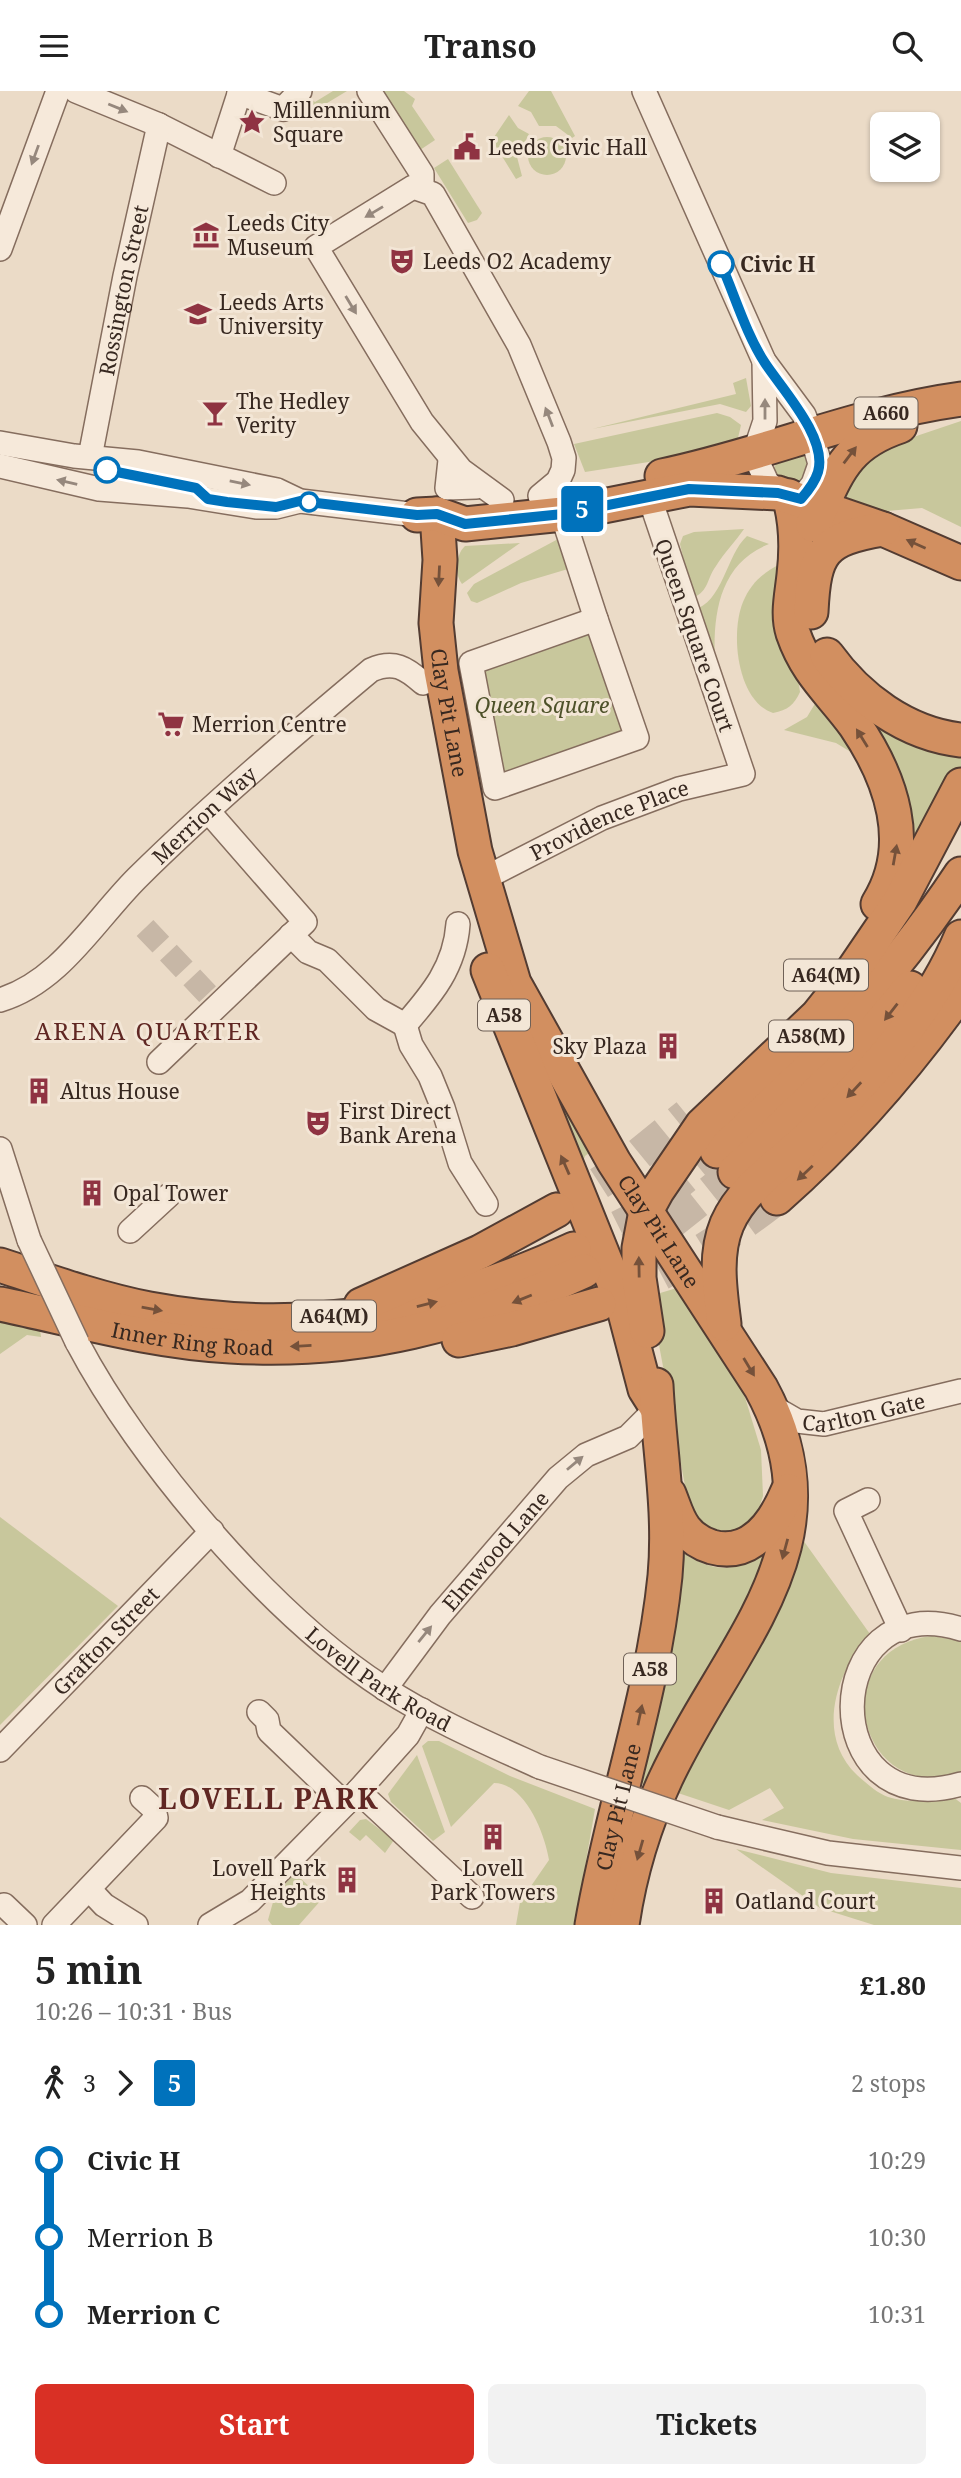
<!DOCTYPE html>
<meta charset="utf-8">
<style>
:root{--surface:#fff;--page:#f2f2f2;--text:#222;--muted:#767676;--accent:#d93025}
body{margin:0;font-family:"Noto Serif",serif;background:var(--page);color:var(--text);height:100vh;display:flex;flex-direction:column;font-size:26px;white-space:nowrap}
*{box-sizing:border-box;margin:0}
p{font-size:23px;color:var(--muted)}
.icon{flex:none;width:38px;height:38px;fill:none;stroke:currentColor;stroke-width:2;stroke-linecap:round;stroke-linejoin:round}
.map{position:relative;height:1834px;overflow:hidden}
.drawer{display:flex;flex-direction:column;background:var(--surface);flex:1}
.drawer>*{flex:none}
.badge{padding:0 14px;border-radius:5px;font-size:24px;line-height:46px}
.controls{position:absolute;left:870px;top:21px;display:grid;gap:14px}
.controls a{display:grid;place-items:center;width:70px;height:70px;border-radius:10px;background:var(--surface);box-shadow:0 2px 5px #0004;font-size:35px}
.map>.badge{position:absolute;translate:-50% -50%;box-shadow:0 0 0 4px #fff}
.legs{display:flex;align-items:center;gap:10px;height:77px;padding:0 35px;font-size:23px}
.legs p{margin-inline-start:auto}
.overview{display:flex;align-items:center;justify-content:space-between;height:119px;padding:0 35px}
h1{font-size:38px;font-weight:700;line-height:52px}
.button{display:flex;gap:14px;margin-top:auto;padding:14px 35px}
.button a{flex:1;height:80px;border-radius:10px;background:var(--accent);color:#fff;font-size:28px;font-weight:700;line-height:80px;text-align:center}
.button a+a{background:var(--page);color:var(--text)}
ul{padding:0 35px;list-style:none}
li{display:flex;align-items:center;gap:24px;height:77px;font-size:26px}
li i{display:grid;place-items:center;width:10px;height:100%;margin:0 9px;background:currentColor}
li i::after{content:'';width:18px;height:18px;margin:-9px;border:5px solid;border-radius:50%;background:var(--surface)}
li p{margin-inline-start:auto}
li:first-child i{background:linear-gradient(#0000 50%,currentColor 0)}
li:last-child i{background:linear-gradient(currentColor 50%,#0000 0)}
header{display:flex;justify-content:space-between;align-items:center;height:91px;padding:0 35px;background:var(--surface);font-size:32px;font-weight:700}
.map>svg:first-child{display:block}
</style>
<header><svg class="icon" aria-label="menu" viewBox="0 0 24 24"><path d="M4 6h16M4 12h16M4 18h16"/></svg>Transo<svg class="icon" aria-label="search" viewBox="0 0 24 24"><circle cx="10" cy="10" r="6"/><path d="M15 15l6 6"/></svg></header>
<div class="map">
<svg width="961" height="1834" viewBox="0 0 961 1834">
<rect width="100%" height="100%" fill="#ebdbc7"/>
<g fill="#c8c79c">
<polygon points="333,0 347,0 304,26 286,18 307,5 315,11"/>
<polygon points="381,0 404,0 415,8 412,15 435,49 420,59"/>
<polygon points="529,0 551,0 575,45 572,47 556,35 539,35 531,21 518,15"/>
<polygon points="509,24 518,37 529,43 517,66 522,85 516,88 492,49"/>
<circle cx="547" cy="65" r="19"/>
<polygon points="448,68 482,122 477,129 468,132 434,77"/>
<polygon points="746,287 751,315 746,321 720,313 592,338 736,303 733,292"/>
<polygon points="717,322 730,326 741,334 738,347 727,352 655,370 585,381 574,353"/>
<polygon points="961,330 961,436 922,417 875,421 847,407 844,394 872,360"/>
<path d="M807 359C812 372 810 385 796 392L777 385 773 379 778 369Z"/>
<path d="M744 438C735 451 724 462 716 475 707 487 709 500 693 507L680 453 683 445 694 441Z"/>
<path d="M747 445 769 453C713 475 712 536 716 586L693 519C723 512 726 464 747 445Z"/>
<polygon points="560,447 568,478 521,492 477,512 471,510 467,502 474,493"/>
<path d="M520 452 462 493C454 483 456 463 465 455Z"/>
<path d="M780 473 800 601C794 614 788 619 773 622 737 610 730 542 743 511 751 492 763 482 780 473Z"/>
<polygon points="596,528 637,647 495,697 471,572"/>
<polygon points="462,566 485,700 484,702 480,702 458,567"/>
<polygon points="819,606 864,669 836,652 784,639 807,626"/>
<polygon points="854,614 961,659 961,685 905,788"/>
<polygon points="559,1002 593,1059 585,1065 581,1076 555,1004"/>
<path d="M677 1197 744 1303 761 1359 763 1405 755 1429 739 1444C706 1446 701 1439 688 1411L650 1205Z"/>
<polygon points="0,1229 40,1238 41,1246 27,1244 0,1263"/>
<polygon points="0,1426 118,1515 0,1634"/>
<path d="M803 1449 870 1543C836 1581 815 1644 857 1684 866 1692 877 1702 888 1706 910 1713 931 1709 953 1706L961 1712V1759L853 1748 762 1729 784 1717 770 1697 729 1719 678 1702 790 1489Z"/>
<path d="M679 1459C708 1479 731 1485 762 1462L767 1461 771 1471 647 1694 634 1690Z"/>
<path d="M932 1545 961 1550V1682C857 1716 822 1558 932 1545Z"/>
<path d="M428 1650H439L510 1685 595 1718 575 1834H516L520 1811 549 1769C545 1743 525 1692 494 1692L451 1736 422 1655Z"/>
<polygon points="417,1664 445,1741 433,1750 391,1711 388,1703"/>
<polygon points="366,1728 394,1749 385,1762 366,1744 360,1750 349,1741 360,1729"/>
<polygon points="736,1758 831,1782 961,1797 961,1834 874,1834 820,1817"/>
<polygon points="295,1782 322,1808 299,1834 272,1834 268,1829 275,1804"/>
</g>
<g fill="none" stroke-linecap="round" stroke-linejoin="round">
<polyline stroke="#c7b7a6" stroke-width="23" stroke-dasharray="23 11" stroke-linecap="butt" points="145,837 218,914"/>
<g stroke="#c7b7a6" stroke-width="33" stroke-dasharray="33 17" stroke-linecap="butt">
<polyline points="557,1119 621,1078 687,1024"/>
<polyline points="574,1158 634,1128 717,1060"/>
<polyline points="584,1180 653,1146 735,1081"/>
<path d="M616 1205C675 1178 726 1147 777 1107"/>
</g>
<g stroke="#856d5e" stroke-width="26">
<g id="minor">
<polyline points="76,0 159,34 274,92"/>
<polyline points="369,0 422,83 422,97"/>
<polyline points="644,0 764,270 804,324 811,342 820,373 813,393 801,408"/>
<polyline points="239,2 283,18 300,0"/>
<polyline points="219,65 240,0"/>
<polyline points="0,158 58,0"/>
<polyline points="764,270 765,330 754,363 767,391 778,402"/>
<polyline points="0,352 74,365 138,371 277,399 300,410 417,424"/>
<path id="s1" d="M90 366 125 185 159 34"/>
<polygon points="450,369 476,395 476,396 447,397"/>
<polyline points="0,375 99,398 188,405 256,416 276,416 300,410"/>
<polyline points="502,409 461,379 422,331 316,156 413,96 433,103 519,254 559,351 564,367 563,379 558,390 540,405"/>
<polyline points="558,411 596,528"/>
<polygon points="596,528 637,647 495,697 471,572"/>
<path id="s2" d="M483 788 602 727 679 698 743 683 649 405"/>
<path d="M291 844 308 861 327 869 376 918 405 934C432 903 455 876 458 833"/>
<path id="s3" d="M0 909C60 891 94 830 137 787 211 714 291 646 371 579 394 569 406 577 423 592"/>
<polyline points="405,934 411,954 430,985 443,1017 460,1072 486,1113"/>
<polyline points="159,971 305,831 215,728"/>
<polyline points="0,1058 29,1149"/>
<polyline points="130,1140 168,1105"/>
<path id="s4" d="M77 1251C139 1369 272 1525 384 1597 433 1629 487 1652 540 1676"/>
<path id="s5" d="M771 1315 797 1330 824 1333 961 1300"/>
<polyline points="868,1409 846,1420 901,1539"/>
<path d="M961 1538C818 1494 814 1736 961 1693"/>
<path id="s6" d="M385 1598 440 1524 558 1387 586 1364 628 1346 657 1317"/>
<polyline points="422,1619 408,1644 358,1700 472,1806"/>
<polyline points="259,1621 267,1629 269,1640 345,1713"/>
<path id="s7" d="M0 1659 212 1440"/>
<polyline points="717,1736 828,1762 961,1777"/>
<polyline points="89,1798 104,1814 136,1834"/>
<polyline points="4,1814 25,1834"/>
<polyline points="54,1834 156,1727 154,1718 142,1707"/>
<polyline points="210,1834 250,1810 358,1700"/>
</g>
</g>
<g stroke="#533c32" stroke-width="37">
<g id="highway">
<path d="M662 385C764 364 858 322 961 308"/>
<path d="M789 405C796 429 797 459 794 484 792 504 787 523 793 542 807 583 831 601 855 634 891 687 915 754 878 813"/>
<path id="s8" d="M437 423 440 469 436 532 441 580 475 760 514 892 614 1071 761 1297C846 1453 728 1554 666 1687 645 1732 629 1785 622 1834"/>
<polyline points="417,424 437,423 465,433 563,423 689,398 778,402 883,438 961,472"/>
<path d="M813 434C837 384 843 354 900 335"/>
<path d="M811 521C814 460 823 448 883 438"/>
<path d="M827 564C858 607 906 643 961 649"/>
<polyline points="488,879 623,1214 645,1298 657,1317"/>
<path d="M717 1060C810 976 892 887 961 783"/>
<polyline points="735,1081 842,978 910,897"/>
<path d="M777 1107C847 1045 907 976 961 900"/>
<path d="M0 1174C48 1190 98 1208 149 1218 299 1246 437 1223 574 1158"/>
<path id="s9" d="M0 1213C76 1229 152 1251 230 1255 361 1263 466 1234 584 1180"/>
<polyline points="361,1214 480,1161 557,1119"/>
<path d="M724 1233C720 1200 714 1164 727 1133 743 1096 783 1071 811 1044 869 986 929 923 961 846"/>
<polyline points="647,1240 639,1187 639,1157 646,1120 657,1100 702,1034 817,925 849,885 900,810 961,694"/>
<polyline points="459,1249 512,1238 599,1213"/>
<path d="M669 1403C674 1415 677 1428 685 1438 692 1447 702 1453 712 1456 752 1467 775 1431 788 1400"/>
<path id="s10" d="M592 1834C612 1717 653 1604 665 1485 671 1420 659 1358 656 1294"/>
</g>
</g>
<use href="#minor" stroke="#f6e9da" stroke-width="23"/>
<use href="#highway" stroke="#d28f60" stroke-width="33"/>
<g stroke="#856d5e" stroke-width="26" stroke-linecap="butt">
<g id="minor-bridge">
<polyline points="29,1149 77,1251"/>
<polyline points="540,1676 717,1736"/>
</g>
</g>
<use href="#minor-bridge" stroke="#f6e9da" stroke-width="23"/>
</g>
<defs><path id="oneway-solid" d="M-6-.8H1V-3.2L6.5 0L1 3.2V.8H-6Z" transform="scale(1.75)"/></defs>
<g fill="#96887d">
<use href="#oneway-solid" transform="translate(118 17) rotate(22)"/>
<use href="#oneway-solid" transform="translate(35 64) rotate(110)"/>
<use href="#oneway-solid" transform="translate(374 121) rotate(149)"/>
<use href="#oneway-solid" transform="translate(351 214) rotate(59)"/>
<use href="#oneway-solid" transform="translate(765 318) rotate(-90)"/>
<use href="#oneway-solid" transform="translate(549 326) rotate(-111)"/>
<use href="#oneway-solid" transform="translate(67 391) rotate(-167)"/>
<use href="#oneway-solid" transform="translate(240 392) rotate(11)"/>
<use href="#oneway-solid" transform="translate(575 1372) rotate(-40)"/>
<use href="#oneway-solid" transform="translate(425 1543) rotate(-51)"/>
</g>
<g fill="#75513a">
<use href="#oneway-solid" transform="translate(850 364) rotate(-53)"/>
<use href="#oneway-solid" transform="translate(916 453) rotate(-156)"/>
<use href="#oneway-solid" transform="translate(439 485) rotate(93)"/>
<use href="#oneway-solid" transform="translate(862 647) rotate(-122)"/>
<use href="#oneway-solid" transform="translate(895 764) rotate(-80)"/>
<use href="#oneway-solid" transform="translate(891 921) rotate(128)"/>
<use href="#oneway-solid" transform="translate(854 999) rotate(133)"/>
<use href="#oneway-solid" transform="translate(565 1074) rotate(-114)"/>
<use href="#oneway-solid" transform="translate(805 1082) rotate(137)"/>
<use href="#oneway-solid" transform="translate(639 1176) rotate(-91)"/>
<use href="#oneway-solid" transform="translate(522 1208) rotate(158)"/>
<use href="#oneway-solid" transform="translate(427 1213) rotate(-14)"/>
<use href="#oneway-solid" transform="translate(152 1218) rotate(10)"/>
<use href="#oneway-solid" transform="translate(301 1255) rotate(177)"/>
<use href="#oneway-solid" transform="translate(749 1276) rotate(59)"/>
<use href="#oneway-solid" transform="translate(785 1458) rotate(105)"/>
<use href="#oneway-solid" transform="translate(640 1624) rotate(-78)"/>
<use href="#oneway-solid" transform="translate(640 1759) rotate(106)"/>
</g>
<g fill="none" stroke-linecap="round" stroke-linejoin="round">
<g stroke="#fff" stroke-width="16">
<path id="line-1" d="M107 379 196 397 208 408 227 411 276 416 300 410 417 424 437 423 465 433 563 423 689 398 778 402 801 408C808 400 815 391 818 381 828 347 782 298 765 272 746 243 735 205 721 173"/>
</g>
<use href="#line-1" stroke="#0072bc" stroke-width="10"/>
</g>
<defs>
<g id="sight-bare" transform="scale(2.1)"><path d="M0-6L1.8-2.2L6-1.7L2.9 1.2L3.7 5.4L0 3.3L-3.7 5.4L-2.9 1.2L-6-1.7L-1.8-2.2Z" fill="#8f3342" stroke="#f3e6d6" stroke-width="2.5" paint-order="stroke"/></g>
<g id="civic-bare" transform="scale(2.1)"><path d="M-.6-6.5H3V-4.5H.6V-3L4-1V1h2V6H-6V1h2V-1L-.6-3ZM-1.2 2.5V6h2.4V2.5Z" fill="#8f3342" stroke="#f3e6d6" stroke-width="2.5" paint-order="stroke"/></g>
<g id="museum-bare" transform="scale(2.1)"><path d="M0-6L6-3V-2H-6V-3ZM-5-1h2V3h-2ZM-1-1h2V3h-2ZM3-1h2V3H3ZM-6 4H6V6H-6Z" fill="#8f3342" stroke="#f3e6d6" stroke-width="2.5" paint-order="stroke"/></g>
<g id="theatre-bare" transform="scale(2.1)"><path d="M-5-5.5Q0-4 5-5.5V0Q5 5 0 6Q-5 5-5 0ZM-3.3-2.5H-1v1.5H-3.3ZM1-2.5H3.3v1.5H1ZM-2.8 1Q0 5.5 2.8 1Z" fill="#8f3342" stroke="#f3e6d6" stroke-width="2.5" paint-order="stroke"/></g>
<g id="university-bare" transform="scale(2.1)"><path d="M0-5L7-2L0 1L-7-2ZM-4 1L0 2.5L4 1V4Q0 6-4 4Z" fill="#8f3342" stroke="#f3e6d6" stroke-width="2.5" paint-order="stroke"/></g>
<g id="bar-bare" transform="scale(2.1)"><path d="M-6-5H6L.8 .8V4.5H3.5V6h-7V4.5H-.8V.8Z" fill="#8f3342" stroke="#f3e6d6" stroke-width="2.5" paint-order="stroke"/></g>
<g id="supermarket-bare" transform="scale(2.1)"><path d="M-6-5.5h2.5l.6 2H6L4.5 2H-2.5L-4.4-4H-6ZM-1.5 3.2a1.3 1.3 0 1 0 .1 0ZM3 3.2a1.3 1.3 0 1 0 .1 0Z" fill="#8f3342" stroke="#f3e6d6" stroke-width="2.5" paint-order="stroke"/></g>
<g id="building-bare" transform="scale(2.1)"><path d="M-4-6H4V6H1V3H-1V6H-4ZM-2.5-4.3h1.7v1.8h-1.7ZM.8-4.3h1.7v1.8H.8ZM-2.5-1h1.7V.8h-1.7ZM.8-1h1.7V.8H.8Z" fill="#8f3342" stroke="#f3e6d6" stroke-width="2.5" paint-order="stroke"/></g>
</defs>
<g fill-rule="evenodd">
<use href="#sight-bare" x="252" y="31"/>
<use href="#civic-bare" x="467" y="56"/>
<use href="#museum-bare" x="206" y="144"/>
<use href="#theatre-bare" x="402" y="170"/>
<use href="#university-bare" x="198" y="223"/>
<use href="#bar-bare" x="215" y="322"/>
<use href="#supermarket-bare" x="171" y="633"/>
<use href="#building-bare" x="668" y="955"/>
<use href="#building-bare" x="39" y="1000"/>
<use href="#theatre-bare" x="318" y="1032"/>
<use href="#building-bare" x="92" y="1102"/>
<use href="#building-bare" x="493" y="1746"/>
<use href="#building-bare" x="347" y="1789"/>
<use href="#building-bare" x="714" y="1810"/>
</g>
<g fill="#fff" stroke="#0072bc" stroke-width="3.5">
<circle cx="721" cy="173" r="12"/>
<circle cx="107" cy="379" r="12"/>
<circle cx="309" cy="411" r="9"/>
</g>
<g text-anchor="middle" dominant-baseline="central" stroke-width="6" stroke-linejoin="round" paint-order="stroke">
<g fill="#f3e6d6" stroke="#6f6157" stroke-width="2">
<rect x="854.5" y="306.5" width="63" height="31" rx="5"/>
<rect x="784" y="868.5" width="84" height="31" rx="5"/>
<rect x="478" y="908.5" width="52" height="31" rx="5"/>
<rect x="769" y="929.5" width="84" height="31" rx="5"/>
<rect x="292" y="1209.5" width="84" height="31" rx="5"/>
<rect x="624" y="1562.5" width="52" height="31" rx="5"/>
</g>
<g font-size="19" font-weight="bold" fill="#372820">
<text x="886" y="322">A660</text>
<text x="826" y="884">A64(M)</text>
<text x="504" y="924">A58</text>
<text x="811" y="945">A58(M)</text>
<text x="334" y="1225">A64(M)</text>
<text x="650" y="1578">A58</text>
</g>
<g font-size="21" fill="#372820" stroke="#f3e6d6" text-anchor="start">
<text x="273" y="19">Millennium<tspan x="273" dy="24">Square</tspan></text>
<text x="488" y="56">Leeds Civic Hall</text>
<text x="227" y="132">Leeds City<tspan x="227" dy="24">Museum</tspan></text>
<text x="423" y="170">Leeds O2 Academy</text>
<text x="219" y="211">Leeds Arts<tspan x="219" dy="24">University</tspan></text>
<text x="236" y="310">The Hedley<tspan x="236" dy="24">Verity</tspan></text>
<text x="192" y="633">Merrion Centre</text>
<text x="647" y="955" text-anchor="end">Sky Plaza</text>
<text x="60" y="1000">Altus House</text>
<text x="339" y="1020">First Direct<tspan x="339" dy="24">Bank Arena</tspan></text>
<text x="113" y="1102">Opal Tower</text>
<text x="326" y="1777" text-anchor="end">Lovell Park<tspan x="326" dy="24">Heights</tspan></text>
<text x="493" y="1777" text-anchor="middle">Lovell<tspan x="493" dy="24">Park Towers</tspan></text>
<text x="735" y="1810">Oatland Court</text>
</g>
<g font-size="21" font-weight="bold" fill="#372820" stroke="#f3e6d6" text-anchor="start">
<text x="740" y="173">Civic H</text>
</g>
<g font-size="21" fill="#372820" stroke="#f3e6d6">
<text stroke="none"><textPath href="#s1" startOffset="170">Rossington Street</textPath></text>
<text transform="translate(695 544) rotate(71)">Queen Square Court</text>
<text stroke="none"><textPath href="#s8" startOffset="200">Clay Pit Lane</textPath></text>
<text stroke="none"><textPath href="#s3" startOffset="278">Merrion Way</textPath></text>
<text stroke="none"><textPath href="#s2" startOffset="140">Providence Place</textPath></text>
<text stroke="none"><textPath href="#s8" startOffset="766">Clay Pit Lane</textPath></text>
<text stroke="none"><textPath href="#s9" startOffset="196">Inner Ring Road</textPath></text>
<text stroke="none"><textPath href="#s5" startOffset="98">Carlton Gate</textPath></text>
<text stroke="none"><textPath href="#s6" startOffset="177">Elmwood Lane</textPath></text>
<text stroke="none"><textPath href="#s7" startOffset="152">Grafton Street</textPath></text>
<text stroke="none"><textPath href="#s4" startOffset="457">Lovell Park Road</textPath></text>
<text stroke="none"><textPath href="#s10" startOffset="121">Clay Pit Lane</textPath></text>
</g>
<g font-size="21" font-style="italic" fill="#4d5129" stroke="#f3e6d6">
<text x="542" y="614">Queen Square</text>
</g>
<g font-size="24" letter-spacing="2" fill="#602723" stroke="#f3e6d6">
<text x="148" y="939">ARENA QUARTER</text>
</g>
<g font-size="28" font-weight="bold" letter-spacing="2" fill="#602723" stroke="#f3e6d6">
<text x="269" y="1707">LOVELL PARK</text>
</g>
</g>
</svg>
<div class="controls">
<a><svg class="icon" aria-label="layers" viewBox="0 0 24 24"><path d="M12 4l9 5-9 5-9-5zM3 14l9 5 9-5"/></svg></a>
</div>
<b class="badge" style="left:582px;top:418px;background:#0072bc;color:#fff">5</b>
</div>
<section class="drawer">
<div class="overview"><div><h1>5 min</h1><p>10:26 – 10:31 · Bus</p></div><b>£1.80</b></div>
<div class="legs"><svg class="icon" aria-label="walk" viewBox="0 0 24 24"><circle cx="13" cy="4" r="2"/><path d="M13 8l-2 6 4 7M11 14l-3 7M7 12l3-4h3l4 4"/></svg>3<svg class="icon" aria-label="forward" viewBox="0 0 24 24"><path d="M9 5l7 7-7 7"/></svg><b class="badge" style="background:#0072bc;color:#fff">5</b><p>2 stops</p></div>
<ul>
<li><i style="color:#0072bc"></i><b>Civic H</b><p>10:29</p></li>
<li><i style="color:#0072bc"></i><span>Merrion B</span><p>10:30</p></li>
<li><i style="color:#0072bc"></i><b>Merrion C</b><p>10:31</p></li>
</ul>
<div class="button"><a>Start</a><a>Tickets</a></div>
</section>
